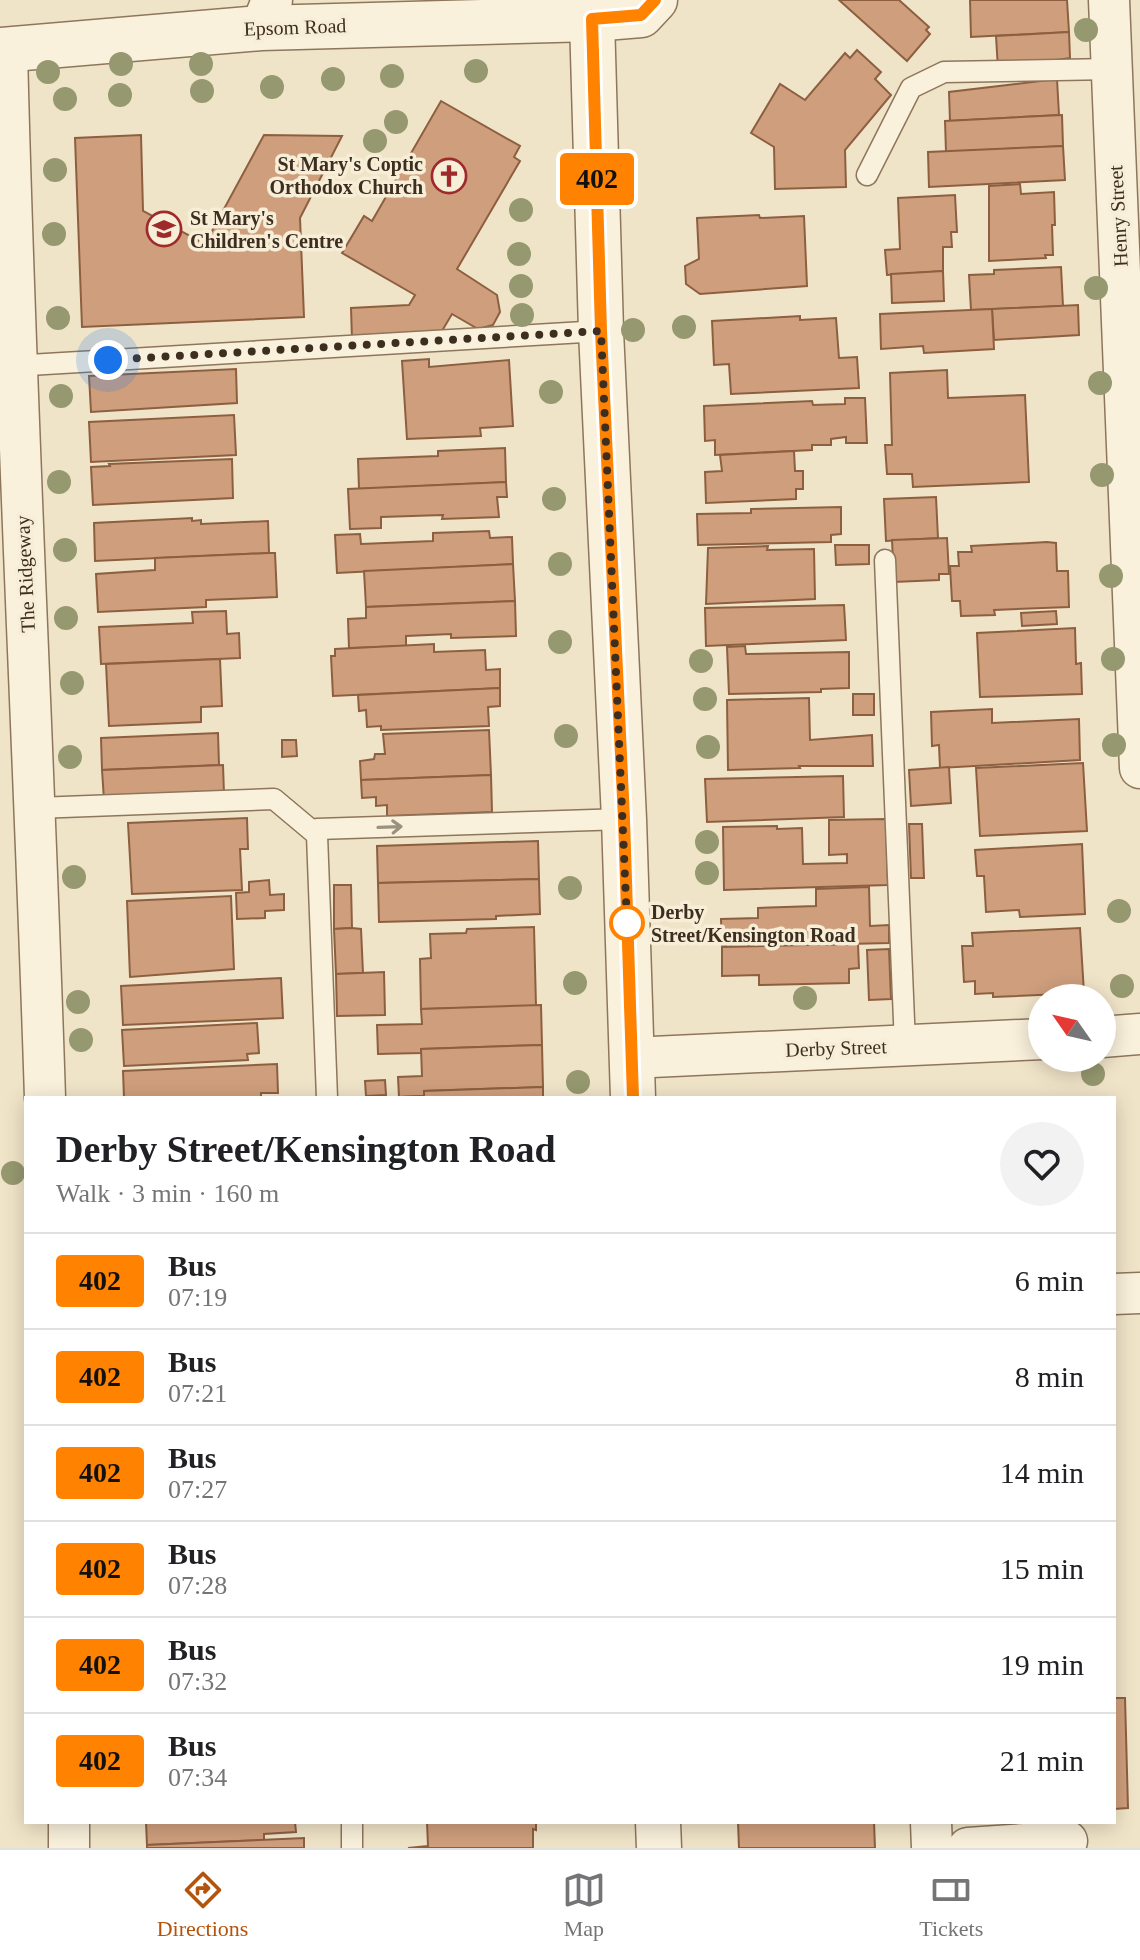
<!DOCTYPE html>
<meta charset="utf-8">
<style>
:root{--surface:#fff;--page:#f2f2f2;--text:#202124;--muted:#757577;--line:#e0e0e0;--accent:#b45309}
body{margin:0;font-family:Georgia,serif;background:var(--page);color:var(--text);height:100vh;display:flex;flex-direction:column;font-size:30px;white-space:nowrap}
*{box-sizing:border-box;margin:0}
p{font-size:26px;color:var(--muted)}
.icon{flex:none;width:44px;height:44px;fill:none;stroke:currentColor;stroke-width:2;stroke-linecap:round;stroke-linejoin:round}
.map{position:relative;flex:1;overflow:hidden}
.details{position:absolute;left:24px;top:1096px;width:1092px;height:728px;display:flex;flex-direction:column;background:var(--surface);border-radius:0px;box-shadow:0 4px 20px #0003}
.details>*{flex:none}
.badge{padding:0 16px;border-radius:6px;font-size:28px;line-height:52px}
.needle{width:52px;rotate:304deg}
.controls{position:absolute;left:1028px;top:984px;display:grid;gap:16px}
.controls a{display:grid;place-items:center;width:88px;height:88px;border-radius:50%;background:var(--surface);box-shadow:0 4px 20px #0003;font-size:40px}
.you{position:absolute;width:40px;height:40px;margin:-20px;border:6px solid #fff;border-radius:50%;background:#1a73e8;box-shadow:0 0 0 12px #1a73e833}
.map>.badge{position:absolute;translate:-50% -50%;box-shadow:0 0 0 4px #fff}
.round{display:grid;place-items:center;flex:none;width:84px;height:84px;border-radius:42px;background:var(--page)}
.summary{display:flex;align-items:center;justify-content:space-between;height:136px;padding:0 32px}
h1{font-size:38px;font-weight:800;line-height:60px}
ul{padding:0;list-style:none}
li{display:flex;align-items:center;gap:24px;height:96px;padding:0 32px;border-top:2px solid var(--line)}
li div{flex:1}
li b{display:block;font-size:30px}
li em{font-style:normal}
li .badge{min-width:88px;font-weight:700;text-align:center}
.menu{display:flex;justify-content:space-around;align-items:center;height:112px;border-top:2px solid var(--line);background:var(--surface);font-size:22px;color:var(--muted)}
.menu a{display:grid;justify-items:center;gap:4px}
.menu .active{color:var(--accent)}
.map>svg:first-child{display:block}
</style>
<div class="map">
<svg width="1140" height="1848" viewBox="0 0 1140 1848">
<rect width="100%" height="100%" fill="#f0e4c8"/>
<g fill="#cf9f7d" stroke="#8d5f41" stroke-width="2">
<polygon points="839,0 899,0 929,27 926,30 930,34 907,61"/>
<polygon points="970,0 1067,0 1069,32 971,37"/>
<polygon points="1069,32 1070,58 998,69 996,36"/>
<polygon points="857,50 881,72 875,79 891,95 845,150 846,187 775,189 774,147 751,133 780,84 805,100 845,53 850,58"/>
<polygon points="1057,79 1059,115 950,121 949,92"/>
<polygon points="441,101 520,146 514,157 520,161 457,269 497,295 500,312 493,325 478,329 452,314 439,336 352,340 351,308 409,305 415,295 342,253 364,216 372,221"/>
<polygon points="1062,115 1063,146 946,152 945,121"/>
<polygon points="141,135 143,211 205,244 264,135 342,136 300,218 304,317 82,327 75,138"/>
<polygon points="1063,146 1065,180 929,187 928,152"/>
<polygon points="1020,184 1021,194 1054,192 1055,225 1052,225 1053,255 1045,255 1046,258 989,261 989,186"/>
<polygon points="955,195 957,232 951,232 952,247 943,247 943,271 887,275 885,250 900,249 898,198"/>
<polygon points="759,215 760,218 804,216 807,286 700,294 686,284 685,266 699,259 697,218"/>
<polygon points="1061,267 1063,306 971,310 969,275 994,274 994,270"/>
<polygon points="943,271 944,301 892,303 891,274"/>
<polygon points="1078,305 1079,335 994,340 992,309"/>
<polygon points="992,309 994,349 924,353 923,346 881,349 880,314"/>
<polygon points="800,316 800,320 836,318 839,358 857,357 859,388 731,394 729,364 714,365 712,321"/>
<polygon points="429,359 429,367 509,360 513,426 480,428 481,436 407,439 402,361"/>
<polygon points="236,369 237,403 91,412 89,376"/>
<polygon points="947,370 948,398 1025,395 1029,482 913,487 912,474 887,474 885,445 892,445 890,373"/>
<polygon points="845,398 865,398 867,443 846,443 846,437 831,439 831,445 812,445 812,450 715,455 715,440 705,441 704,406 812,401 813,405 845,404"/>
<polygon points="234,415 236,455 91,462 89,422"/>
<polygon points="505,448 506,482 359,489 358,459 438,456 438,451"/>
<polygon points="794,451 795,471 803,471 803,489 796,489 796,499 706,503 705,472 722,471 720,455"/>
<polygon points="232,459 233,498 93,505 91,467 110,466 109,464"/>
<polygon points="506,482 507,497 497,497 499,517 442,519 443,515 381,517 381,528 350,529 348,489"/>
<polygon points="936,497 938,538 886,541 884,499"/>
<polygon points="841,507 841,534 831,535 831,542 698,545 697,514 751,513 751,509"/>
<polygon points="192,518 192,521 201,520 201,524 268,521 269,553 95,561 94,523"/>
<polygon points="489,531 490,538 512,537 513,564 337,573 335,535 360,534 361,544 433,541 433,533"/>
<polygon points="947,538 949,574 939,574 939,580 894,582 892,540"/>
<polygon points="1047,542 1056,543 1057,571 1068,571 1069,607 994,610 995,615 961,616 960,601 952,601 950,566 959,566 958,552 972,552 971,546"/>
<polygon points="835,545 869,545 869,564 836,565"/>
<polygon points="768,546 767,550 814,549 815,599 706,604 708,548"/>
<polygon points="269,553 275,553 277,597 206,600 206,607 98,612 96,574 155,570 155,558"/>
<polygon points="513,564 515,601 366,607 364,571"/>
<polygon points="515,601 516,636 451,638 451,634 406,636 406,646 349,648 348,619 366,618 366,607"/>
<polygon points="844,605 846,640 706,646 705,608"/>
<polygon points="226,611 227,634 239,633 240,658 101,664 99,627 193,623 192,612"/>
<polygon points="1056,611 1057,624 1022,626 1021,613"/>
<polygon points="1075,628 1076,664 1081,663 1082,694 980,697 977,633"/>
<polygon points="434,644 434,652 485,650 486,670 500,669 500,688 333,696 331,656 335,656 335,649"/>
<polygon points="745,646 746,654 849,652 849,688 821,689 821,692 729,694 727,647"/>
<polygon points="220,659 222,706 201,707 201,722 109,726 106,664"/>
<polygon points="500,688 500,706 488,707 489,726 381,730 381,726 367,727 366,710 359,711 358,695"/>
<rect x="853" y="694" width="21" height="21"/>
<polygon points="809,698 810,740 872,735 873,766 799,766 800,768 728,770 727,700"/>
<polygon points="992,709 992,723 1079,719 1080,760 940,768 939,745 932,746 931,712"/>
<polygon points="489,730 491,775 361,780 360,761 374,759 375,754 385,754 383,734"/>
<polygon points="218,733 219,765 102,770 101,738"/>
<polygon points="282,740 296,740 297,756 282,757"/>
<polygon points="1083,763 1087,831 980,836 976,768"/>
<polygon points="223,765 224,794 104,800 102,770"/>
<polygon points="949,767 951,803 911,806 909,770"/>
<polygon points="491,775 492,812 387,816 387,805 376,806 376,797 362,798 361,780"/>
<polygon points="843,776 844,817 707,822 705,779"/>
<polygon points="247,818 248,849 240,849 242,890 132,894 128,823"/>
<polygon points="886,819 888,885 724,890 723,827 777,826 777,829 802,828 803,864 847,863 847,854 829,855 829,820"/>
<polygon points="909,824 922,824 924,878 911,878"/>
<polygon points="538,841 539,879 378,883 377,846"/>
<polygon points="1082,844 1085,914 1020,917 1019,910 986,912 984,876 977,876 975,850"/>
<polygon points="539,879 540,914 496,916 496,919 379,922 378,883"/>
<polygon points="269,880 270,895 284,894 284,910 265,911 265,918 237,919 236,893 249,892 249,882"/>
<polygon points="334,885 351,885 352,928 334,929"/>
<polygon points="869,887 870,926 889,925 889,943 722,947 721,919 758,918 758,908 816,906 816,889"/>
<polygon points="231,896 234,969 130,977 127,901"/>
<polygon points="534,927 536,1006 421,1009 420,959 431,958 430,934 466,933 467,929"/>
<polygon points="352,928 361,929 363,973 336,974 334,929"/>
<polygon points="1080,928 1084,993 993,997 993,993 975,994 975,981 964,982 962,946 973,946 972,933"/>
<polygon points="858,944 859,968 849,969 849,983 759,985 759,975 722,976 722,947"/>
<polygon points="889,949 891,999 869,1000 867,950"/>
<polygon points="384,972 385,1015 337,1016 336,974"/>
<polygon points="281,978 283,1018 123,1025 121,986"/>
<polygon points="541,1005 542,1045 421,1049 421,1053 378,1054 377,1025 422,1024 421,1009"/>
<polygon points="257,1023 259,1053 247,1054 248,1060 124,1066 122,1030"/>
<polygon points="542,1045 543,1087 424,1091 424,1096 399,1097 398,1077 422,1076 421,1049"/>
<polygon points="277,1064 278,1093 261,1093 261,1098 124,1098 123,1071"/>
<polygon points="385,1080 386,1095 366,1096 365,1081"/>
<polygon points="543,1087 543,1098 399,1097 424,1096 424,1091"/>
<polygon points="1114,1698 1125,1698 1128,1808 1114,1809"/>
<polygon points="146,1822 295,1822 296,1832 264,1834 264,1840 147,1845"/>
<polygon points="427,1822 536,1822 536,1830 533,1829 533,1848 408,1848 428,1846"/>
<polygon points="738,1822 874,1822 875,1848 739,1848"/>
<polygon points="304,1838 304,1848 147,1848 147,1845"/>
</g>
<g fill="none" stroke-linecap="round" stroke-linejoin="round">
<g stroke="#8d765c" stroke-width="23">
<g id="service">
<polyline points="867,175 911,88 944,72 1112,69"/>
<polyline points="12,366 601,331"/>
<polyline points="885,560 905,1045"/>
<polyline points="36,808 274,799 317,835 327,1098"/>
<polyline points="317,835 317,829 624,819"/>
<polyline points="352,1822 352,1848"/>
</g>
</g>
<g stroke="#8d765c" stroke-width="43">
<g id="minor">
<polyline points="1109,0 1140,768"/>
<polyline points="261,28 272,0"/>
<path d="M7 50C15 399 34 749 45 1098"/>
<polyline points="1102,1037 1140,1034"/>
<polyline points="631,1058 1042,1039"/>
<polyline points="1114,1294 1140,1293"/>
<polyline points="69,1822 69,1848"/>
<polyline points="931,1822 932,1848"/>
<polyline points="968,1848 1067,1841"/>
</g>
</g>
<g stroke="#8d765c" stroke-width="47">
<g id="tertiary">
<polyline points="592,19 601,331 624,819 633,1098"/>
<polyline points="0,50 261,28 592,19 641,15 655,0"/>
<polyline points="658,1822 659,1848"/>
</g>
</g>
<use href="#service" stroke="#faf1dc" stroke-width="20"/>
<use href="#minor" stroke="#faf1dc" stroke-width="40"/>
<use href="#tertiary" stroke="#faf1dc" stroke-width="44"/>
</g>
<g fill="#96986f">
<circle cx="1086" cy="30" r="12"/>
<circle cx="121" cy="64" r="12"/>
<circle cx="201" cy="64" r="12"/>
<circle cx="476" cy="71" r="12"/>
<circle cx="48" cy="72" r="12"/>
<circle cx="392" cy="76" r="12"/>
<circle cx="333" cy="79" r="12"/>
<circle cx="272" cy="87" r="12"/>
<circle cx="202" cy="91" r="12"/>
<circle cx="120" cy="95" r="12"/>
<circle cx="65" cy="99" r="12"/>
<circle cx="396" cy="122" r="12"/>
<circle cx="375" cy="141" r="12"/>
<circle cx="55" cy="170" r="12"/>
<circle cx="521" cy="210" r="12"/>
<circle cx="54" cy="234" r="12"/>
<circle cx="519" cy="254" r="12"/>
<circle cx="521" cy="286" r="12"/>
<circle cx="1096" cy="288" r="12"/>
<circle cx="522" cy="315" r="12"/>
<circle cx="58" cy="318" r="12"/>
<circle cx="684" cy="327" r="12"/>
<circle cx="633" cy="330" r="12"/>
<circle cx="1100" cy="383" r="12"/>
<circle cx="551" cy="392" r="12"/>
<circle cx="61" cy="396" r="12"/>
<circle cx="1102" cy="475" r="12"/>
<circle cx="59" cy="482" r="12"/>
<circle cx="554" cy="499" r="12"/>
<circle cx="65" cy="550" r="12"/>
<circle cx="560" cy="564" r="12"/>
<circle cx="1111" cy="576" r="12"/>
<circle cx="66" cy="618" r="12"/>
<circle cx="560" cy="642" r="12"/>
<circle cx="1113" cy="659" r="12"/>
<circle cx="701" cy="661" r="12"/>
<circle cx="72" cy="683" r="12"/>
<circle cx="705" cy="699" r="12"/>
<circle cx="566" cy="736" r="12"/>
<circle cx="1114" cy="745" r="12"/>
<circle cx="708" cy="747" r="12"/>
<circle cx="70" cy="757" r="12"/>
<circle cx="707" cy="842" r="12"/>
<circle cx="707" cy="873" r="12"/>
<circle cx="74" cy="877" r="12"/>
<circle cx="570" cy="888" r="12"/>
<circle cx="1119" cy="911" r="12"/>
<circle cx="575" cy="983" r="12"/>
<circle cx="1122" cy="986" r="12"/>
<circle cx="805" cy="998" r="12"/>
<circle cx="78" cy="1002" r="12"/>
<circle cx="81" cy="1040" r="12"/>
<circle cx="1093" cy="1074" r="12"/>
<circle cx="578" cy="1082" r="12"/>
<circle cx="13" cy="1173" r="12"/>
</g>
<defs><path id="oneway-shaft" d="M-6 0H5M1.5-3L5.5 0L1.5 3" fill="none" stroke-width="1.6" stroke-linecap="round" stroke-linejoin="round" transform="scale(2)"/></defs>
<use stroke="#9c907e" href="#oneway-shaft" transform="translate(390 827) rotate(-2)"/>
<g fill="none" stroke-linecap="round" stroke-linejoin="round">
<g stroke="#fff" stroke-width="18">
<polyline id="line" points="633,1098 624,819 601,331 592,19 641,15 655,0"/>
</g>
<use href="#line" stroke="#ff8200" stroke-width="12"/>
<polyline stroke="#3d2e20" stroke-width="8" stroke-dasharray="0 14.4" points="108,360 601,331 627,923"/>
</g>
<defs>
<g id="church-ring" transform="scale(1.8)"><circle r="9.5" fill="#f7eed8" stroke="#9e2a2b" stroke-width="1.5"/><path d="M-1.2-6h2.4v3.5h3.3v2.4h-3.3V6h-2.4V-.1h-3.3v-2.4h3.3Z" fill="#9e2a2b"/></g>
<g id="school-ring" transform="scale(1.8)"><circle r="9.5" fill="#f7eed8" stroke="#9e2a2b" stroke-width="1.5"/><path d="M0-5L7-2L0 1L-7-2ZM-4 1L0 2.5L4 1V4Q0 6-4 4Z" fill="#9e2a2b"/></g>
</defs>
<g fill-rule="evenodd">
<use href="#church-ring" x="449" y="176"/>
<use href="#school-ring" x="164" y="229"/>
</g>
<circle fill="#fff" stroke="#ff8200" stroke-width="4" cx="627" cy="923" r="16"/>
<g text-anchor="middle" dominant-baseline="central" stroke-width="7" stroke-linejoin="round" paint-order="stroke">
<g font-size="20" fill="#3d2e20" stroke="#f7eed8">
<text transform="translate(295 27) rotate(-2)">Epsom Road</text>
<text transform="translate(1118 216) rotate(-93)">Henry Street</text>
<text transform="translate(25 574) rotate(-93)">The Ridgeway</text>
<text transform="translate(836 1048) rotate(-2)">Derby Street</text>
</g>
<g font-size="20" font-weight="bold" fill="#3d2e20" stroke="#f7eed8" text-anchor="end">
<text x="423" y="164">St Mary's Coptic<tspan x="423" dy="23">Orthodox Church</tspan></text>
<text x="190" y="218" text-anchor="start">St Mary's<tspan x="190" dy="23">Children's Centre</tspan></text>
</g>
<g font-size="20" font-weight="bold" fill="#3d2e20" stroke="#f7eed8" text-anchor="start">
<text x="651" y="912">Derby<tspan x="651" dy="23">Street/Kensington Road</tspan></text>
</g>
</g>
</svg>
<div class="controls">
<a><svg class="needle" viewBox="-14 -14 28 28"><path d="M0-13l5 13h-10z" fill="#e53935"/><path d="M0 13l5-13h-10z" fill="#757577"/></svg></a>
</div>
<div class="you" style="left:108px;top:360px"></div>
<b class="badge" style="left:597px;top:179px;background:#ff8200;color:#111">402</b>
<section class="details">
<div class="summary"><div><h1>Derby Street/Kensington Road</h1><p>Walk · 3 min · 160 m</p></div><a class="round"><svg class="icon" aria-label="heart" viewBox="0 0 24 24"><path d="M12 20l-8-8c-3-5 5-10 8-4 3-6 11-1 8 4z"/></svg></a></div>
<ul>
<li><span class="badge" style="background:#ff8200;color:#111">402</span><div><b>Bus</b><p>07:19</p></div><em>6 min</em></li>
<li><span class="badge" style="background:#ff8200;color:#111">402</span><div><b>Bus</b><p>07:21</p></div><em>8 min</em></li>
<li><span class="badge" style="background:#ff8200;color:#111">402</span><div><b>Bus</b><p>07:27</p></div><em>14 min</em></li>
<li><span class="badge" style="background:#ff8200;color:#111">402</span><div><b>Bus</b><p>07:28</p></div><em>15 min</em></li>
<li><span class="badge" style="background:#ff8200;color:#111">402</span><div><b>Bus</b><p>07:32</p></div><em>19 min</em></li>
<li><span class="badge" style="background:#ff8200;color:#111">402</span><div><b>Bus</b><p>07:34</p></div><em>21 min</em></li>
</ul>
</section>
</div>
<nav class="menu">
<a class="active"><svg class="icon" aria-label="directions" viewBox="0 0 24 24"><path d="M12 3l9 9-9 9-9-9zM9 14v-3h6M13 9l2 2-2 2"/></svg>Directions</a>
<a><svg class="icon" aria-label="map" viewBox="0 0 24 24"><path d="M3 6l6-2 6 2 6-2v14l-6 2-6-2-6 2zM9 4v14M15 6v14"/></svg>Map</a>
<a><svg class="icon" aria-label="tickets" viewBox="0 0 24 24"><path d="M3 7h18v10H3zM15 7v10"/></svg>Tickets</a>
</nav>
